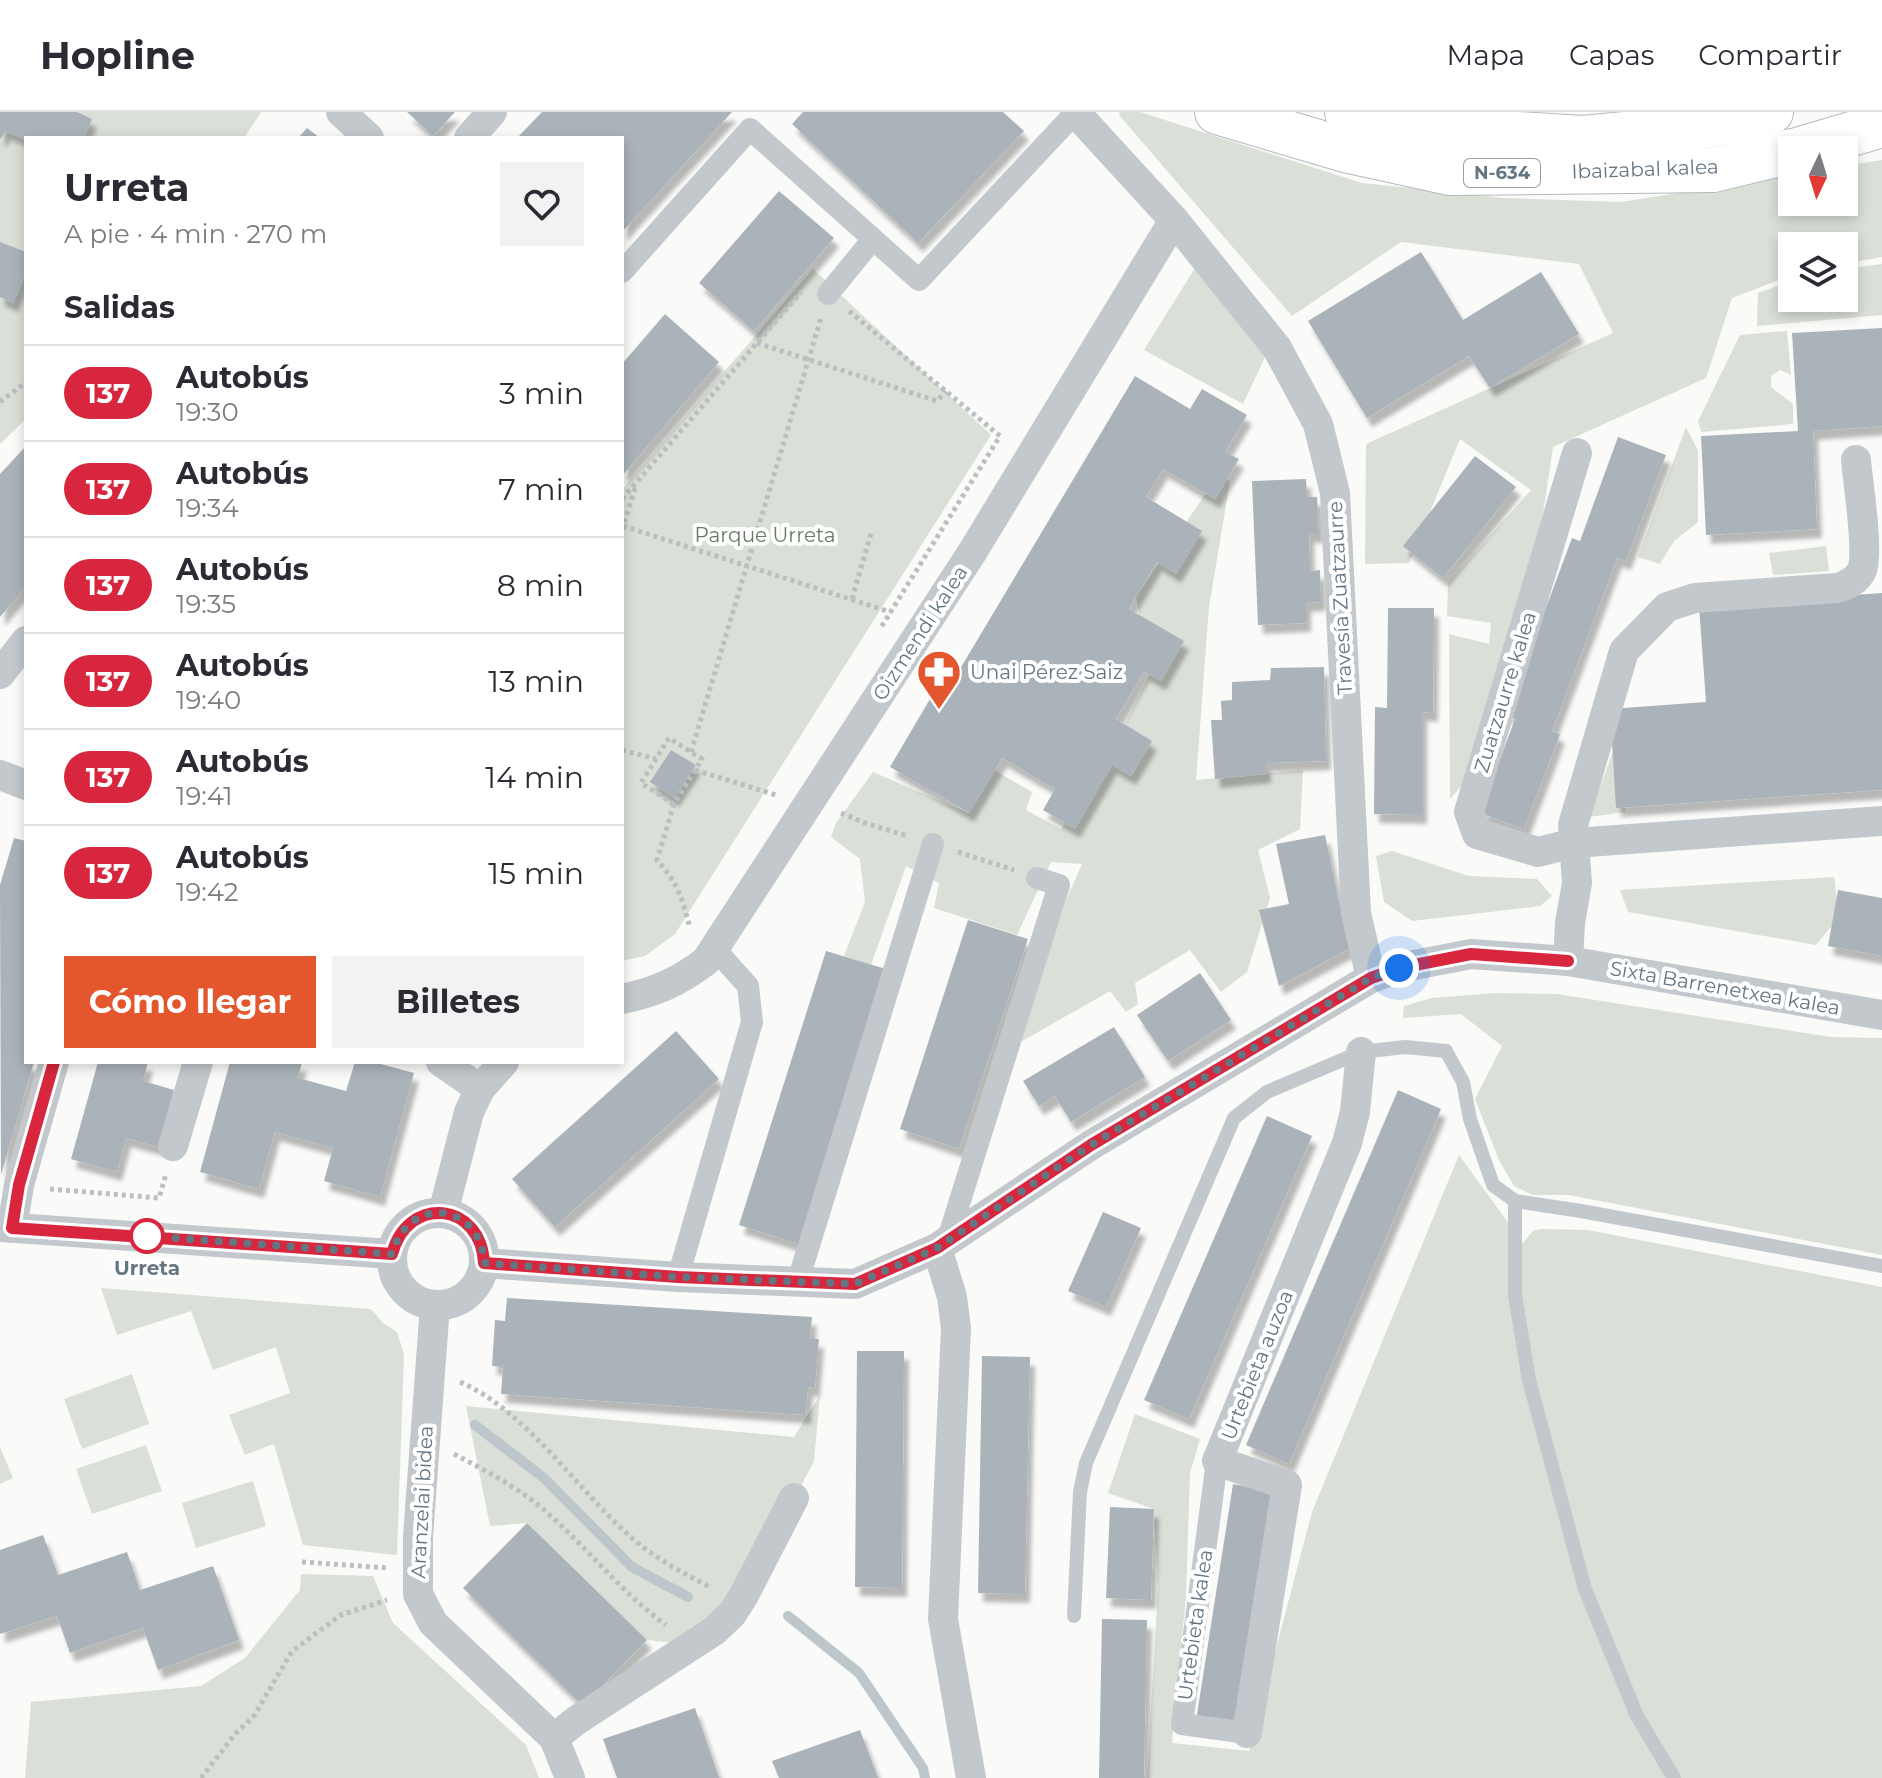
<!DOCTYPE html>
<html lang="es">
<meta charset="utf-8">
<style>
:root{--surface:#fff;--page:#f2f2f3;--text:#2b2b33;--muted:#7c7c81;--line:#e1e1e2;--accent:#e4572e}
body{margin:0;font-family:Montserrat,sans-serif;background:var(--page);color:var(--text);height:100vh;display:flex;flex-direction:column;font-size:30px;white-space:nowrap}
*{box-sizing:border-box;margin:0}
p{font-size:26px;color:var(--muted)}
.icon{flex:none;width:44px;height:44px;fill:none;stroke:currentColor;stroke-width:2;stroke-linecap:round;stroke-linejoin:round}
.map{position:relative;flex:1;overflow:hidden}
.details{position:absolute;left:24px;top:24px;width:600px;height:928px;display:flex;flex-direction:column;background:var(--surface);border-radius:0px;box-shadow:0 4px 12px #0003}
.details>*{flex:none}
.badge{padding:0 16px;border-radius:26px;font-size:28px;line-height:52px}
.needle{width:52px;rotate:184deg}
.controls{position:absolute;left:1778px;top:24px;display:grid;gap:16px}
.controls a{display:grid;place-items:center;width:80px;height:80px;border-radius:0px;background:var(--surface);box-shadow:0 4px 12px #0003;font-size:40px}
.you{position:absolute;width:40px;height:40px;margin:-20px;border:6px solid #fff;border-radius:50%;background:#1a73e8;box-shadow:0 0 0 12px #1a73e833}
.map>.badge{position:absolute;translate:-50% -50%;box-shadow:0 0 0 4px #fff}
h2{padding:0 40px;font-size:30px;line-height:72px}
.round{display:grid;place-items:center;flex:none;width:84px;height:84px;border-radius:0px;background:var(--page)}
.summary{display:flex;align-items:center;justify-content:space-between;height:136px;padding:0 40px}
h1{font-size:38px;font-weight:700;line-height:60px}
.button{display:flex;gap:16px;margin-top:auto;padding:16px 40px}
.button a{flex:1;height:92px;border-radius:0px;background:var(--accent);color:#fff;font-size:32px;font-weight:700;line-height:92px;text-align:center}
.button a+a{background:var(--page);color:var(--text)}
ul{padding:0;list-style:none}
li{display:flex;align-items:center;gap:24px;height:96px;padding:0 40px;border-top:2px solid var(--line)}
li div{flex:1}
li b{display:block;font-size:30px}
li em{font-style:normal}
li .badge{min-width:88px;font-weight:700;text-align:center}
header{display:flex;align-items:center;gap:48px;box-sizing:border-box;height:112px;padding:0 40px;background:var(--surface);border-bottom:2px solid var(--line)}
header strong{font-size:38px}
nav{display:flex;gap:44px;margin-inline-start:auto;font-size:28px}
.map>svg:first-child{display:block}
</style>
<header>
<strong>Hopline</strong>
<nav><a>Mapa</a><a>Capas</a><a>Compartir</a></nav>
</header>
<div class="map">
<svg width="1882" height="1666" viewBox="0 0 1882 1666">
<defs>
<filter id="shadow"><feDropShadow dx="5" dy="9" stdDeviation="2" flood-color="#0004"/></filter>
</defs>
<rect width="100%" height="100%" fill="#fafaf8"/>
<g fill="#dadfd7">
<polygon points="0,0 261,0 244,26 26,26 26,307 0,332"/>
<polygon points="1120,0 1140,0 1362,71 1503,86 1621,90 1792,63 1792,90 1844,90 1844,54 1882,48 1882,145 1844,152 1844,134 1792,134 1792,163 1732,186 1706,266 1553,335 1537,442 1474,660 1450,687 1449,522 1489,532 1491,511 1447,504 1448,471 1531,378 1460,327 1409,451 1365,452 1366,332 1613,221 1579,152 1401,130 1292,204 1119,3"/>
<polygon points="1882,152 1882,203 1757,214 1758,181 1792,169 1792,186 1844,186 1844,157"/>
<polygon points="1195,156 1266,243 1243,292 1144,238"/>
<polygon points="813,157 991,323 675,822 645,844 622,849 622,378"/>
<polygon points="1787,219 1791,263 1780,258 1771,264 1771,275 1793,292 1793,312 1701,320 1698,309 1740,223"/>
<polygon points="1686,315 1698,339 1698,410 1674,429 1660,452 1638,445"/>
<polygon points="1218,363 1230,369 1209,495 1196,668 1303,658 1300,717 1258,738 1270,786 1247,860 1221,880 1190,838 1135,871 1138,892 1126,900 1110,879 1017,932 1067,786 1082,752 1051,750 1017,823 934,796 939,771 906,754 871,853 844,844 865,790 860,747 831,725 836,711 873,660 968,701 994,658 1032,680 1026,698 1061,717 1099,664 1150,562 1136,485"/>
<polygon points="1826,434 1829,459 1773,463 1769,441"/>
<polygon points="1621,622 1625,700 1589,705 1619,623"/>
<polygon points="1392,739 1469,764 1537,767 1552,784 1540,794 1412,809 1384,790 1376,744"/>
<polygon points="1834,765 1839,805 1816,833 1628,800 1620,778"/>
<polygon points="1495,881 1557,882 1831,925 1882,926 1882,1143 1569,1083 1533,1083 1514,1074 1499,1048 1475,987 1502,934 1461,902 1403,906 1404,894 1432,886"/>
<polygon points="1459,1043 1523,1131 1533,1119 1540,1117 1588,1118 1882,1175 1882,1666 1147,1666 1158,1476 1154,1397 1108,1381 1135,1302 1200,1327 1190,1361 1186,1484 1172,1631 1249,1639 1312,1400"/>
<polygon points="101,1176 371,1197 383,1211 397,1220 404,1242 397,1443 303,1433 274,1332 245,1343 229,1303 290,1281 276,1235 213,1258 191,1199 117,1223"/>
<polygon points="132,1262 149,1312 82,1337 64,1287"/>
<polygon points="820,1283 814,1349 744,1483 691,1533 647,1528 527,1411 490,1414 466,1294 794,1325"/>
<polygon points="146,1333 162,1379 92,1402 76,1357"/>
<polygon points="0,1335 13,1366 0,1372"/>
<polygon points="253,1369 266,1414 196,1436 182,1391"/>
<polygon points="301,1462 373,1464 393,1511 526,1633 539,1666 25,1666 31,1590 201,1574 245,1546 300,1478"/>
</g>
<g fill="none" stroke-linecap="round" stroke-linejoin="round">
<g stroke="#bbc7cb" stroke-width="10">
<polyline points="475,1313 544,1366 632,1455 688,1485"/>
<polyline points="788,1504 859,1561 923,1656 925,1666"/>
</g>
</g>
<g fill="#aab3b9" filter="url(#shadow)">
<polygon points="0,0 77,0 92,7 84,26 26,28 6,19 0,27"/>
<polygon points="407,0 455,0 433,24"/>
<polygon points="542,0 732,0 622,120 622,26 517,26"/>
<polygon points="803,0 1003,0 1024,19 918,131 792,12"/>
<polygon points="307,16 320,26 298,26"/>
<polygon points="779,79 834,126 754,219 699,171"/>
<polygon points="0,130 26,140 26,161 13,191 0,185"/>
<polygon points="1421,140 1463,208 1541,160 1579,222 1490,276 1469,244 1367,306 1308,209"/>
<polygon points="665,202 719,250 622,364 622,252"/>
<polygon points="1882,216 1882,314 1813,319 1817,417 1706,423 1701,324 1798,319 1792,221"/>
<polygon points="1135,264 1190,297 1202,277 1247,303 1225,340 1239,347 1215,387 1163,357 1146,385 1202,419 1176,462 1157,450 1129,497 1184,529 1161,569 1144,560 1116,607 1152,629 1131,664 1112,653 1075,717 1043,698 1055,677 1002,646 969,701 890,655 930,587 939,592"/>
<polygon points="1618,325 1666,343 1626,449 1617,446 1552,619 1560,622 1524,717 1480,701 1515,607 1506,603 1572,426 1580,429"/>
<polygon points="26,334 26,475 0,505 0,362"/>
<polygon points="1475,344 1516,375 1443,466 1403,434"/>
<polygon points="1306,367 1307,385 1317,385 1319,422 1309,422 1310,459 1320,458 1321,490 1306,491 1306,511 1258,513 1252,369"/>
<polygon points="1882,481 1882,678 1616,696 1610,597 1706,590 1699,494"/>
<polygon points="1388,496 1434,496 1433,601 1422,600 1422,703 1374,702 1375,595 1387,596"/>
<polygon points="1324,555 1326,649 1266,651 1266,662 1215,667 1211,608 1222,608 1221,589 1232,588 1232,570 1270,568 1271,556"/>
<polygon points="671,638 696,653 674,686 650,670"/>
<polygon points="1325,723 1349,837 1279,874 1259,798 1289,792 1276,732"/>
<polygon points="14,726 26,729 26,950 34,950 1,1063 0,773"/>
<polygon points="1838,778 1882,786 1882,844 1828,834"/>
<polygon points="968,808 1028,827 959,1037 900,1017"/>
<polygon points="826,839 886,857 799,1132 739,1113"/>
<polygon points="1200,861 1231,908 1168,949 1137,903"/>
<polygon points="1114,915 1145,965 1071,1010 1055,984 1039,994 1023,969"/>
<polygon points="676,919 719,967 555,1115 512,1067"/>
<polygon points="98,950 148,950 143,969 174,978 158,1035 126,1026 117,1060 71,1047"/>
<polygon points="230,950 302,950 298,966 346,979 355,950 373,950 414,961 380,1085 324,1069 333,1036 275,1020 259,1077 200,1060"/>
<polygon points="1398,978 1441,997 1289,1352 1246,1333"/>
<polygon points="1267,1004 1312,1024 1189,1307 1144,1288"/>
<polygon points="1103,1100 1141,1116 1106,1195 1068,1179"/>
<polygon points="507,1186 812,1205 810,1226 819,1227 815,1276 808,1275 806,1303 501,1282 503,1255 492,1254 495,1208 505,1209"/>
<polygon points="857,1239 904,1239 902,1476 855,1475"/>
<polygon points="982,1244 1030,1245 1025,1482 978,1481"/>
<polygon points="1233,1372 1280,1380 1243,1616 1196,1609"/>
<polygon points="1110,1395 1154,1397 1151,1488 1106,1486"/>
<polygon points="527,1411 647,1528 583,1594 463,1476"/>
<polygon points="43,1423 58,1463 127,1440 140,1478 213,1454 239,1528 158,1558 143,1516 70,1541 57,1504 0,1522 0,1438"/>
<polygon points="1102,1507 1147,1508 1144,1666 1099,1666"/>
<polygon points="695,1596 719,1666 617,1666 603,1627"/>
<polygon points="860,1618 878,1666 779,1666 772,1649"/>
</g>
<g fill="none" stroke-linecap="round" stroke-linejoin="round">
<g stroke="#b4b9bd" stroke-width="46">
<g id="trunk">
<polyline points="1217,0 1345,38 1450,61 1713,58 1792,39"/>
<polyline points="1347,0 1453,18 1583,26 1707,14 1771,0"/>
<polyline points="1797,38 1882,13"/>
</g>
</g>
<g stroke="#bbbfc2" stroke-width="5" stroke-dasharray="4 4" stroke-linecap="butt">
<polyline points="849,199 1000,324 880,517"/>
<polyline points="757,231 937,289 946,279"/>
<polyline points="0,290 26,270"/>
<polyline points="622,387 801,180"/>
<polyline points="623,414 890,500"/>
<polyline points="622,418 636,373"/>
<polyline points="852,487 872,418"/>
<polyline points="622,638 656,647"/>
<polyline points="691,640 821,206"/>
<polyline points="695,658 776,683"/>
<path d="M674 692 641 671 669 626 702 647 674 692 657 748C678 771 682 786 690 816"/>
<polyline points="841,701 865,711 907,724"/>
<polyline points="958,740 1014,758"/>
<polyline points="50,1077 159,1086 166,1062"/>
<path d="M460 1270C527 1299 578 1379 632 1426 656 1447 683 1461 710 1475"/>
<path d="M454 1342C488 1360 525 1379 553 1406 592 1441 623 1482 666 1513"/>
<polyline points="302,1450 389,1456"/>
<polyline points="201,1666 235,1622 254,1604 292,1539 341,1503 387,1488"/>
</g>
<g stroke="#c3c8cc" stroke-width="14">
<polyline points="1515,1089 1515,1183 1529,1268 1585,1477 1637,1604 1674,1666"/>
<polyline points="1074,1504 1080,1380 1086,1351 1234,1006 1267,980 1361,940 1405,935 1446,939 1463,970 1470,1007 1493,1073 1515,1089 1581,1099 1882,1154"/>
</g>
<g stroke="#c3c8cc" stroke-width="22">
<polyline points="622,160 750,17 919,168 1076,0"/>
<polyline points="828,182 873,127"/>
<polyline points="947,1130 1059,773 1037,766"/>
<polyline points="678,1165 752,910 748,874 715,837"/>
<polyline points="798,1169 933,732"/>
<polyline points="1217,1349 1182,1612 1247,1621"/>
</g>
<g stroke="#c3c8cc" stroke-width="30">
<polyline points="341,0 369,26"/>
<polyline points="1075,0 1174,108 1277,236 1318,312 1335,381 1356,801 1371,866"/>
<polyline points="469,26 492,0"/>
<polyline points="1577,341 1469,700 1477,722 1538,740 1574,731 1882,709"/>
<polyline points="0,562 26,529"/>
<polyline points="0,663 26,673"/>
<path d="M1568 849 1570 811 1577 771 1573 713 1624 539 1667 495 1695 486 1837 476C1847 473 1857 469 1862 458 1869 440 1858 371 1856 348"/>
<path d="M622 887C656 880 678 870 706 849L973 439 1174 108"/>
<polyline points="441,950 480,977"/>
<polyline points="173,1034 198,950"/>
<circle cx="438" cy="1147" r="46"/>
<polyline points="443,1101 469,1000 480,977 504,950"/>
<polyline points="0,1115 392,1142"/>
<polyline points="12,1116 19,1073 54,950"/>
<polyline points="937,1136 952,1185 956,1216 943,1507 971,1666"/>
<polyline points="484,1151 678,1165 855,1172 937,1136 1091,1033 1371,866 1399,856 1471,842 1568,849 1882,903"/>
<polyline points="435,1193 418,1425 418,1482 433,1511 554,1626 570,1666"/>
<polyline points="1247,1621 1287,1373 1217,1349 1347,1031 1355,1000 1361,940"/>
<polyline points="554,1626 577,1608 714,1519 732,1502 744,1483 794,1386"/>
</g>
<use href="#trunk" stroke="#fff" stroke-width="44"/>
</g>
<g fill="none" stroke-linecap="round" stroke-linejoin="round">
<g stroke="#fff" stroke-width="18">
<path id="line" d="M54 950 19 1073 12 1116 392 1142C408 1082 481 1090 484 1151L678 1165 855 1172 937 1136 1091 1033 1371 866 1399 856 1471 842 1568 849"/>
</g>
<use href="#line" stroke="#d7263d" stroke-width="12"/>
<path stroke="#657683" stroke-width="8" stroke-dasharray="0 14.4" d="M147 1124 392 1142C408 1082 481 1090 484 1151L678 1165 855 1172 937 1136 1091 1033 1371 866 1399 856"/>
</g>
<defs>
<g id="pharmacy-pin" transform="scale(2.3)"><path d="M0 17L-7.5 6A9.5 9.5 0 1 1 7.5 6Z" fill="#e4572e" stroke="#fff"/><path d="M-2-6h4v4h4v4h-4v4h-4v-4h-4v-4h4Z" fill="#fff"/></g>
</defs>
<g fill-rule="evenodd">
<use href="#pharmacy-pin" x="939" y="560"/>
</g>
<circle fill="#fff" stroke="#d7263d" stroke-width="4" cx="147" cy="1124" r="16"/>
<g text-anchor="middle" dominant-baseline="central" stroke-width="8" stroke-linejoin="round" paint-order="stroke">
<rect fill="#fff" stroke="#939fa8" stroke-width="2" x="1464" y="47" width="76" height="28" rx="6"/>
<g font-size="18" font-weight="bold" fill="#657683">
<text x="1502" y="61">N-634</text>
</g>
<g font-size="20" fill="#657683" stroke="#fff">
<text transform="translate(1645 57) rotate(-2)">Ibaizabal kalea</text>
<text transform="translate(1340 486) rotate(-93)">Travesía Zuatzaurre</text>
<text transform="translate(920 521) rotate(-57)">Oizmendi kalea</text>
<text transform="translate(1505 580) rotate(-73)">Zuatzaurre kalea</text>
<text transform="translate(1725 876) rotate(10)">Sixta Barrenetxea kalea</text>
<text transform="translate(1257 1253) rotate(-68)">Urtebieta auzoa</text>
<text transform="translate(422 1390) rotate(-87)">Aranzelai bidea</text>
<text transform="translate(1195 1513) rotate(-82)">Urtebieta kalea</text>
</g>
<g font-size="20" fill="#687a64" stroke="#fff">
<text x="765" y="423">Parque Urreta</text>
</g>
<g font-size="20" fill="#657683" stroke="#fff" text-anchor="start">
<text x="970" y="560">Unai Pérez Saiz</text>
</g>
<g font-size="20" font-weight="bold" fill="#657683" stroke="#fff">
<text x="147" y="1156">Urreta</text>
</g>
</g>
</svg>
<div class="controls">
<a><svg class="needle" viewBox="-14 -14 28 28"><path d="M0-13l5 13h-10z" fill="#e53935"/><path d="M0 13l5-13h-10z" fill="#7c7c81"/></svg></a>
<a><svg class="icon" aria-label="layers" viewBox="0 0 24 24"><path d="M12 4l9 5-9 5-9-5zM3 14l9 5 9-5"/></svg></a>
</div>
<div class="you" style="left:1399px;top:856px"></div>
<section class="details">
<div class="summary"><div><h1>Urreta</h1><p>A pie · 4 min · 270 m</p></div><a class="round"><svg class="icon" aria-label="heart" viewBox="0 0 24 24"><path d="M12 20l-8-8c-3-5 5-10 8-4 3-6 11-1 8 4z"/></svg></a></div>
<h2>Salidas</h2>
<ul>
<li><span class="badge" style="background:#d7263d;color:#fff">137</span><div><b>Autobús</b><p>19:30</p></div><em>3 min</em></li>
<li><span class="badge" style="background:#d7263d;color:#fff">137</span><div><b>Autobús</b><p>19:34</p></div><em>7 min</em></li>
<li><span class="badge" style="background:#d7263d;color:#fff">137</span><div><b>Autobús</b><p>19:35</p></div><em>8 min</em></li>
<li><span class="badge" style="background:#d7263d;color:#fff">137</span><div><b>Autobús</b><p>19:40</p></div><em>13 min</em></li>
<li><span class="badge" style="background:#d7263d;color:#fff">137</span><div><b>Autobús</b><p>19:41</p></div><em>14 min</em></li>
<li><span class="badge" style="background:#d7263d;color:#fff">137</span><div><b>Autobús</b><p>19:42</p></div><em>15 min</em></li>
</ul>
<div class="button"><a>Cómo llegar</a><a>Billetes</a></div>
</section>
</div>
